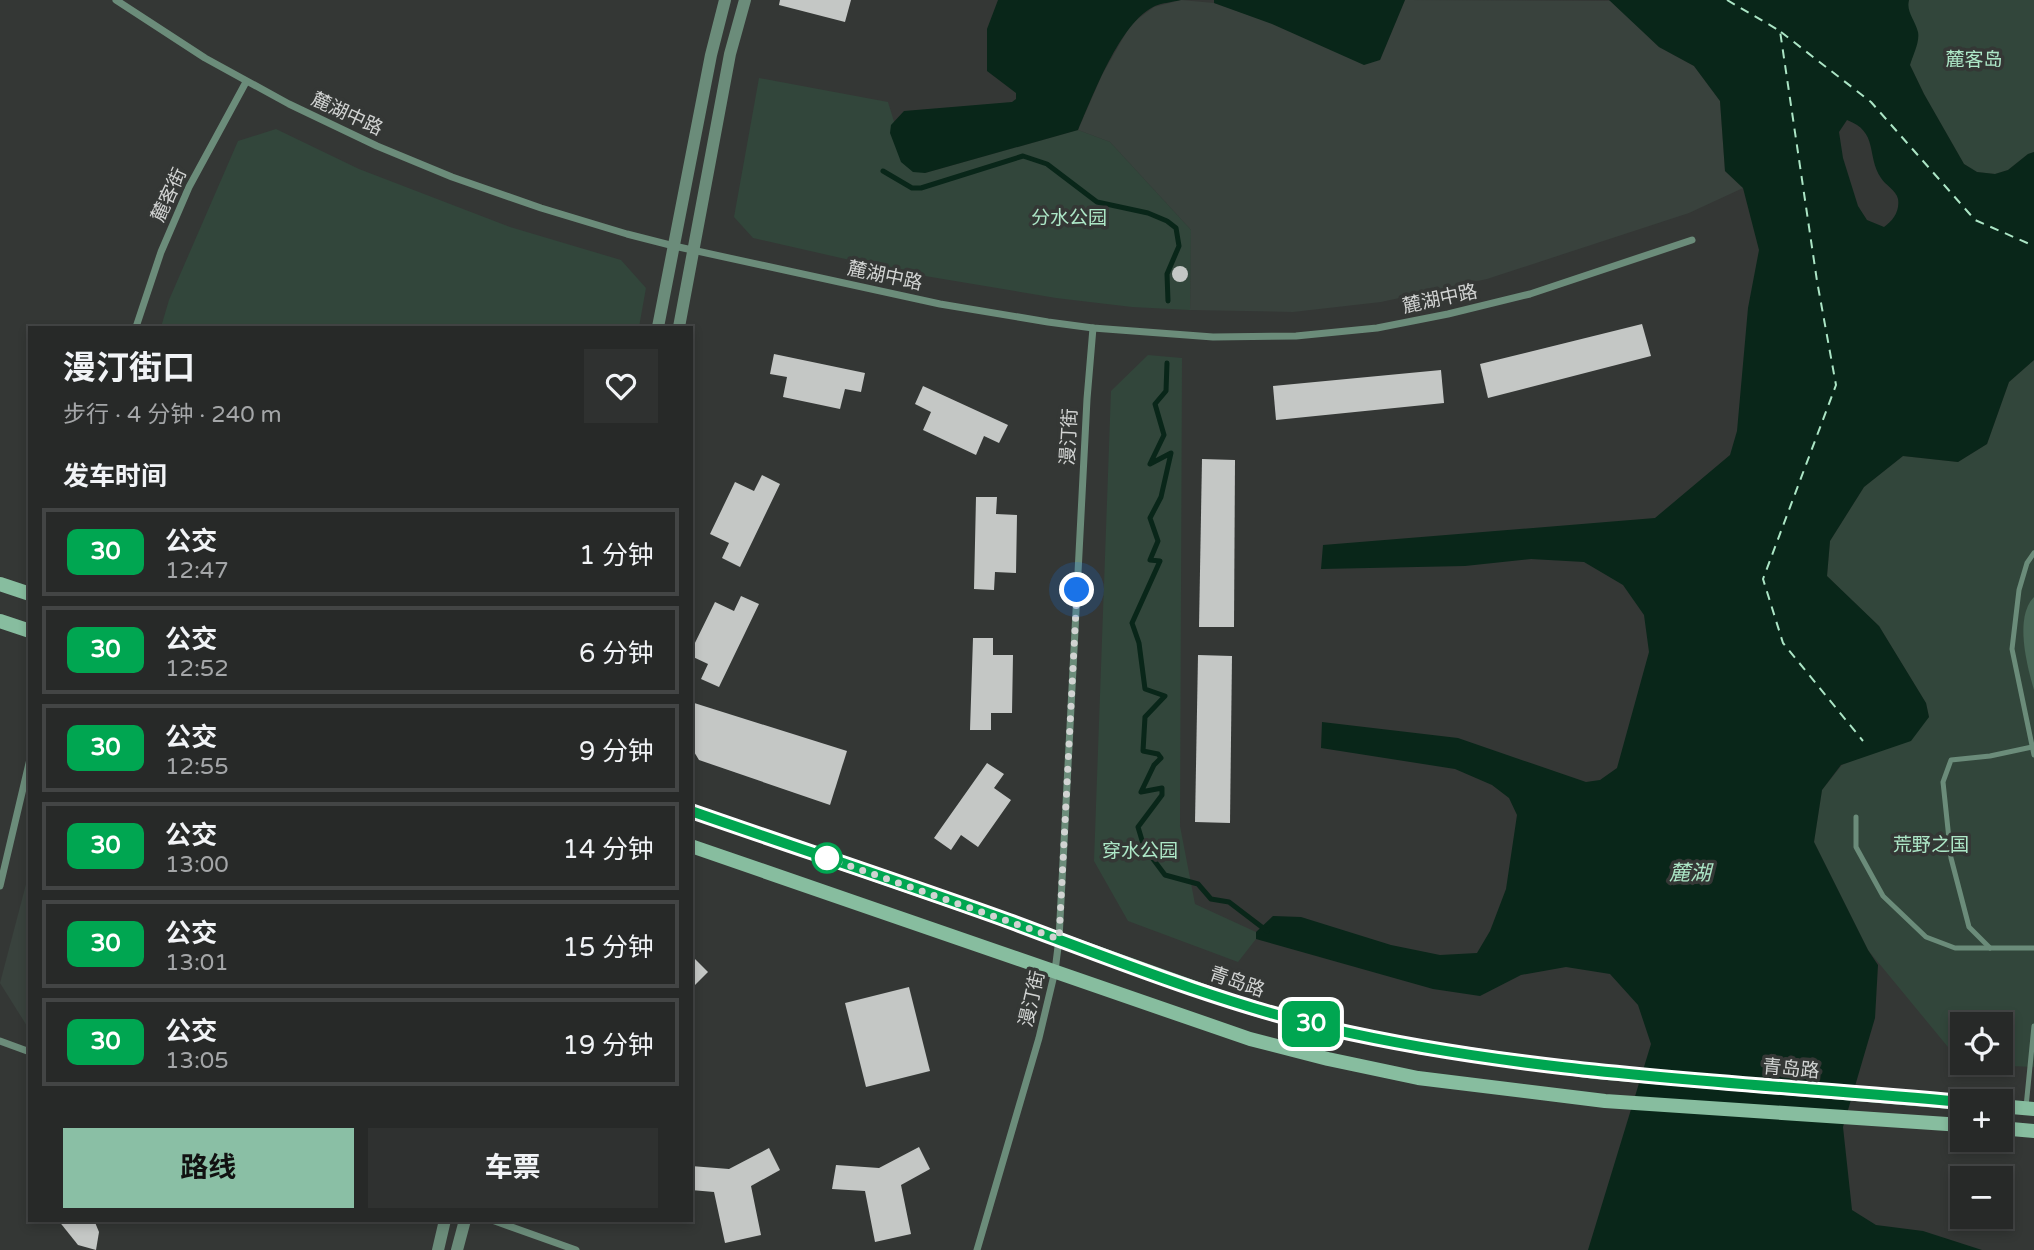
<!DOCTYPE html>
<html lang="zh">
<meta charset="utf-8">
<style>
:root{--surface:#272928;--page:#2f3130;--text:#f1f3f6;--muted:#a4a6a8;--line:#434545;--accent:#8abfa5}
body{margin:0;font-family:"Varela Round","Noto Sans SC",sans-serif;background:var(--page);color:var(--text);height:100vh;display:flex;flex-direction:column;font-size:26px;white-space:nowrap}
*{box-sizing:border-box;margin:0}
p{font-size:23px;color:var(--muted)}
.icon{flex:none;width:38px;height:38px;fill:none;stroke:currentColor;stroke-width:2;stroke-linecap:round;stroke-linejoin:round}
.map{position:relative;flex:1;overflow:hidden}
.side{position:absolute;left:28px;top:326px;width:665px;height:896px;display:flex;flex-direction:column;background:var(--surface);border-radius:0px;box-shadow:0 4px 10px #0003,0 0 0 2px var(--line)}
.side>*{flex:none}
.badge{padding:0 14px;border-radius:10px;font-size:24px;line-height:46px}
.fabs{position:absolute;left:1950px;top:1012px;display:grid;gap:14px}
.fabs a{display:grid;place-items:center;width:63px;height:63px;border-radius:0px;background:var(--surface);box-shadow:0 4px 10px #0003,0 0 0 2px var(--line);font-size:35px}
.you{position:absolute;width:35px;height:35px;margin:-18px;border:5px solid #fff;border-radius:50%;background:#1a73e8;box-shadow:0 0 0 10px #1a73e833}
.map>.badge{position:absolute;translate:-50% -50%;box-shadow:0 0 0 4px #fff}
h2{padding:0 35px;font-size:26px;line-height:63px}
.round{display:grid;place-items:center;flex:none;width:74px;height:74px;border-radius:0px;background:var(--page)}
.head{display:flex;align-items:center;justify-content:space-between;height:119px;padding:0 35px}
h1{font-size:33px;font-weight:700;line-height:52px}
.cta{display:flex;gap:14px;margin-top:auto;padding:14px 35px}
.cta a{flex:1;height:80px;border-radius:0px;background:var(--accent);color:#111;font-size:28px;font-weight:700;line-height:80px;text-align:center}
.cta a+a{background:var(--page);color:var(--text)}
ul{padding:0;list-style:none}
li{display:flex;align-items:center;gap:21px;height:88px;margin:0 14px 10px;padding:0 21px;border:4px solid var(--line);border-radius:0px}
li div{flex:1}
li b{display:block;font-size:26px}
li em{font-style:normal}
li .badge{min-width:77px;font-weight:700;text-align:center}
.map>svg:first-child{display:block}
</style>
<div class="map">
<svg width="2034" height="1250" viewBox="0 0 2034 1250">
<rect width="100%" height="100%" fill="#343735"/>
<g fill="#39423d">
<polygon points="1181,0 1214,3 1380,60 1405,0 1611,1 1659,47 1694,66 1720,101 1725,171 1743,188 1689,213 1487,279 1381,302 1293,312 1190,310 1191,230 1110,142 1078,130 1102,75 1131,24 1154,7"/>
<polygon points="30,869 30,1027 27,1026 0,983"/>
</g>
<g fill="#32463b" fill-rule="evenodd">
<polygon points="1909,0 2034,0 2034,152 2028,154 2008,170 1995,174 1977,172 1964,164 1924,94 1910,65 1917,42 1907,6"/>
<polygon points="759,78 888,102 904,154 925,173 1078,130 1110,142 1191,230 1190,310 1132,307 1056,298 907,273 753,238 734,217"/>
<polygon points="276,129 359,169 510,227 621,260 646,288 639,327 161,327 169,300 238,141"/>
<polygon points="1148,355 1182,358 1180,826 1195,904 1256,932 1256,939 1238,962 1128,921 1094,861 1111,391"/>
<path d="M2034 360V1067L1962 1064 1868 950 1814 842 1822 790 1842 765 1867 755 1929 717 1926 703 1879 626 1827 576 1830 541 1864 487 1903 456 1958 462 1987 444 2009 382ZM1962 1024H2000V1062H1962Z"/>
</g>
<path fill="#496757" d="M2034 597V690C2027 666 2014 617 2034 597Z"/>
<g fill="#092619" fill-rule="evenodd">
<path d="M998 0H1181C1173 2 1162 3 1155 6 1120 22 1093 96 1078 130L925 173 913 172 901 162 890 133 891 125 904 111 1012 102 1016 99V93L987 71V29Z"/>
<polygon points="1214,0 1405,0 1380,60 1364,65 1272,24 1214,3"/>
<path d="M1609 0H1909C1906 12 1915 20 1918 32 1920 42 1913 55 1910 65L1924 94 1964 164 1977 172 1995 174 2008 170 2028 154 2034 152V360L2009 382 1987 444 1958 462 1903 456 1864 487 1830 541 1827 576 1879 626 1926 703 1929 717 1911 741 1841 765 1822 790 1814 842 1868 950 1878 965 1875 1018 1843 1127 1852 1210 1876 1225 1923 1231 1982 1250H1588L1651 1044 1638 1005 1610 974 1566 967 1521 975 1480 996 1433 989 1256 939V932L1273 916 1301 917 1391 945 1440 955 1477 953 1490 931 1506 889 1517 815 1509 798 1492 785 1455 769 1321 748 1322 722 1458 738 1586 782 1600 780 1617 768 1649 652 1644 615 1623 585 1584 562 1531 559 1465 566 1321 569 1323 545 1655 518 1730 455 1737 431 1748 308 1759 250 1743 188 1725 171 1720 101 1694 66 1659 47ZM1847 120C1879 132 1866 155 1881 178 1885 185 1896 190 1898 199 1900 211 1893 221 1884 227L1867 220 1858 206 1843 158 1839 132Z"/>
</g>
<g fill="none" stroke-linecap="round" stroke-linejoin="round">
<g stroke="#092619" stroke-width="5">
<polyline points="883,171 912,188 921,188 1023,156 1047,164 1097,202 1148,213 1167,221 1176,228 1179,246 1167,274 1168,301"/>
<polyline points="1167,363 1166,391 1155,404 1164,435 1150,464 1171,453 1161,497 1150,518 1158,541 1150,560 1160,561 1132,623 1139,643 1145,689 1165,696 1145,717 1143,751 1158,754 1161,758 1154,765 1141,792 1162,788 1162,795 1138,827 1144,847 1165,875 1198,884 1211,899 1229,902 1267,931"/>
</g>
<g stroke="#abe5c5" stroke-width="2" stroke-dasharray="9 7" stroke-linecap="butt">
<polyline points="1727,0 1780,31 1817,281 1836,385 1763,579 1783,643 1863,741"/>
<polyline points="1781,32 1871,102 1975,220 2034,246"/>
</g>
</g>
<g fill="#c4c7c5">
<polygon points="780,0 851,0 845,22 779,5"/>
<circle cx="1180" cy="274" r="8"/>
<polygon points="1642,324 1651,356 1488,398 1480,364"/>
<polygon points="774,354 865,373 861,392 845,389 840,409 783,397 787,377 770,374"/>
<polygon points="1441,370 1444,403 1276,420 1273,386"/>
<polygon points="923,386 1008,425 999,443 984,436 976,455 923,430 931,412 915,404"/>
<polygon points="1202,459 1235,460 1234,627 1199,627"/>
<polygon points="762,475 780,484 740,567 722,558 729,543 710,534 735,482 754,491"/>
<polygon points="976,497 997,497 996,514 1017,515 1016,573 995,572 994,590 974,589"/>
<polygon points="741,596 759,604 719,687 701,679 708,664 691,656 691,651 715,602 734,611"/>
<polygon points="973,638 993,638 993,655 1013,655 1012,713 991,713 991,730 970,730"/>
<polygon points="1198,655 1232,656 1230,823 1195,822"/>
<polygon points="691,702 847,751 830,805 699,760 691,747"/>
<polygon points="987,763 1004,774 994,788 1011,800 978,847 961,835 951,850 934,838"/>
<polygon points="691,955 708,972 691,989"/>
<polygon points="909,987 930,1071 866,1087 845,1003"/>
<polygon points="919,1147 930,1169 901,1185 911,1234 875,1242 865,1191 832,1189 836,1165 879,1168"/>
<polygon points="769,1148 780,1170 751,1186 761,1235 725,1243 714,1192 691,1190 691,1166 729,1169"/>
<polygon points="58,1220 94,1220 99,1232 96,1250 78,1245"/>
</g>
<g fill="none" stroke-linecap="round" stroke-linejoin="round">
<g stroke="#6b8c7a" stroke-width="5">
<polyline points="2034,553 2027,563 2019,590 2012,649 2034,755"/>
<polyline points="1856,817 1856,847 1883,896 1926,937 1955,948 2034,948"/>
<polyline points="1990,948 1969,927 1951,858 1943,782 1951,760 1990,756 2032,747"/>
<polyline points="2026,1107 2034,1026"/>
</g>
<g stroke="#6b8c7a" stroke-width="7">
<polyline points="116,0 205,58 289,104 377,146 452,177 541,208 627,234 674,246 940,304 1048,322 1093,328 1213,337 1296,336 1377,328 1448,314 1530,294 1692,240"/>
<polyline points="136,327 161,252 189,187 246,82"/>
<polyline points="0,886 30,759"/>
<polyline points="0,1041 30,1052"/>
<polyline points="492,1220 576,1250"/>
<polyline points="977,1250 1039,1038 1055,971 1059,939 1087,399 1093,328"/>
</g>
<g stroke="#6b8c7a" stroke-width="12">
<polyline points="658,327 711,55 725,0"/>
<polyline points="679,327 730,54 745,0"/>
<polyline points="438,1250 445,1220"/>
<polyline points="457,1250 465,1220"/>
</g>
<g stroke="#87bd9f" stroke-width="14">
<polyline points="0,584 30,594"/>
<polyline points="0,621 30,631"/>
<polyline points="691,811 983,912 1254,1009 1327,1028 1418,1047 1595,1072 1962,1103"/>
<polyline points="691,846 1250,1039 1328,1059 1418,1078 1605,1101 1962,1125"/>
<polyline points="2000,1106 2034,1109"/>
<polyline points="2000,1128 2034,1131"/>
</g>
</g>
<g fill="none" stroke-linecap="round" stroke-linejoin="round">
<g stroke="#fff" stroke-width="16">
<path id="line" d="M691 811C797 848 904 883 1009 921 1114 960 1218 1002 1327 1028 1536 1076 1750 1082 1962 1102"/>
</g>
<use href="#line" stroke="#00a651" stroke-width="10"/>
<polyline stroke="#d1d3d2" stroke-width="7" stroke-dasharray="0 12.6" points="827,858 1059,939 1077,590"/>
</g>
<circle fill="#fff" stroke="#00a651" stroke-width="3.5" cx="827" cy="858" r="14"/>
<g text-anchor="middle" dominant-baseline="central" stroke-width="7" stroke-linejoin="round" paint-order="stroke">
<g font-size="19" fill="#ade7c7" stroke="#343735">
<text x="1974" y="60">麓客岛</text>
<text x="1069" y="218">分水公园</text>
<text x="1931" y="845">荒野之国</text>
<text x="1140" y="851">穿水公园</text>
</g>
<g font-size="19" fill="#d1d3d2" stroke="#343735">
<text transform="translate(347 114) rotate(25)">麓湖中路</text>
<text transform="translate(169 195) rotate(-65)">麓客街</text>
<text transform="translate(885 276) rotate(12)">麓湖中路</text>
<text transform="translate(1440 299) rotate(-12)">麓湖中路</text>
<text transform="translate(1069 437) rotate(-87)">漫汀街</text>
<text transform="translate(1237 982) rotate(19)">青岛路</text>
<text transform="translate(1032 999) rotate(-77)">漫汀街</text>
<text transform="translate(1791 1069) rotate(5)">青岛路</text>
</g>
<g font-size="21" font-style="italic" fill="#abe5c5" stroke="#343735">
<text x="1690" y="873">麓湖</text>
</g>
</g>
</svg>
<div class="fabs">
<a><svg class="icon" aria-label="locate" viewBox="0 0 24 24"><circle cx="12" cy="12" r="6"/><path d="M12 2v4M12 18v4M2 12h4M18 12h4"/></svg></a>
<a>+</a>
<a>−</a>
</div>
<div class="you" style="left:1077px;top:590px"></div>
<b class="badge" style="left:1311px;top:1024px;background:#00a651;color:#fff">30</b>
<section class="side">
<div class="head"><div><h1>漫汀街口</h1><p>步行 · 4 分钟 · 240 m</p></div><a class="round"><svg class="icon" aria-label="heart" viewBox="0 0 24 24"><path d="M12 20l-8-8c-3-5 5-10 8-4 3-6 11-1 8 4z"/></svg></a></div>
<h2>发车时间</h2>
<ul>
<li><span class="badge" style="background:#00a651;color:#fff">30</span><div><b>公交</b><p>12:47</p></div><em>1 分钟</em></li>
<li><span class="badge" style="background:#00a651;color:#fff">30</span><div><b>公交</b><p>12:52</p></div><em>6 分钟</em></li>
<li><span class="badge" style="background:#00a651;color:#fff">30</span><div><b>公交</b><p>12:55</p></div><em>9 分钟</em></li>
<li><span class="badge" style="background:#00a651;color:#fff">30</span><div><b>公交</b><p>13:00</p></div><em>14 分钟</em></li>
<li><span class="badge" style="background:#00a651;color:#fff">30</span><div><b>公交</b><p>13:01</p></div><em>15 分钟</em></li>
<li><span class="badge" style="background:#00a651;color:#fff">30</span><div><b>公交</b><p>13:05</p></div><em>19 分钟</em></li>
</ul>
<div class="cta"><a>路线</a><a>车票</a></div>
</section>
</div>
